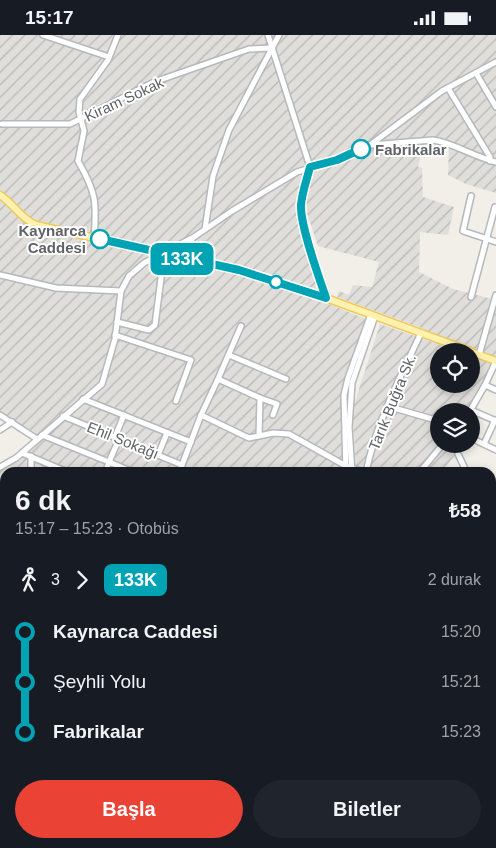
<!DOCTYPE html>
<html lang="tr">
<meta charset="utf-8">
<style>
:root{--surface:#171b24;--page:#20242c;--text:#f1f3f6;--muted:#9ea1a6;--accent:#ea4335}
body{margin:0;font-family:Arial,sans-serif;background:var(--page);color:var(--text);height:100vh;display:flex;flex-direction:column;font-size:19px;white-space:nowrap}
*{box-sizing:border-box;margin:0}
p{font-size:16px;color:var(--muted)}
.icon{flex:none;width:28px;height:28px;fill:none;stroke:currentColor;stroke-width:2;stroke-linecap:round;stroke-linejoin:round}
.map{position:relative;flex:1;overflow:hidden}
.details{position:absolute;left:0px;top:432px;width:496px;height:381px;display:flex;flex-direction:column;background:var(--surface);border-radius:15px 15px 0 0;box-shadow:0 2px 8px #0003}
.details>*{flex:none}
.badge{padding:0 10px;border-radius:8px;font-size:18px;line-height:32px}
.controls{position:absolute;left:430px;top:308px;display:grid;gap:10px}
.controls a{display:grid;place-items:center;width:50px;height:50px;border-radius:50%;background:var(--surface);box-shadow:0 2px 8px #0003;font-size:25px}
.map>.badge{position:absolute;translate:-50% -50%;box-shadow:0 0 0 2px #fff}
.legs{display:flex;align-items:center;gap:8px;height:55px;padding:0 15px;font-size:16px}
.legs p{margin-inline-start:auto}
.summary{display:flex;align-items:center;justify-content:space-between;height:85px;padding:0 15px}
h1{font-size:28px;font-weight:700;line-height:38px}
.cta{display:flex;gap:10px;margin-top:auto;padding:10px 15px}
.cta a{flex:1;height:58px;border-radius:30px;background:var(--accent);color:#fff;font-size:20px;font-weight:700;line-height:58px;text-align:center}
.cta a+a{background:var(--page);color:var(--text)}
ul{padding:0 15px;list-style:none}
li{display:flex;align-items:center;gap:18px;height:50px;font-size:19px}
li i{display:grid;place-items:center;width:8px;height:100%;margin:0 6px;background:currentColor}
li i::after{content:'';width:12px;height:12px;margin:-6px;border:4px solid;border-radius:50%;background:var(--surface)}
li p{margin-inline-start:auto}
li:first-child i{background:linear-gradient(#0000 50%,currentColor 0)}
li:last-child i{background:linear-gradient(currentColor 50%,#0000 0)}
.status{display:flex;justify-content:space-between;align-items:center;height:35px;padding:0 25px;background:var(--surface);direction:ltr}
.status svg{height:14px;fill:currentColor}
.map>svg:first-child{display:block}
</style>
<div class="status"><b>15:17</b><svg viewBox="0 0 49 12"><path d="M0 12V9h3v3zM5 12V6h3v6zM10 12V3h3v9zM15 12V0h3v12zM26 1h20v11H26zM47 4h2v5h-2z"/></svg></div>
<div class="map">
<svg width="496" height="813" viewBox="0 0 496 813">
<defs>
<pattern id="industrial-furrows" width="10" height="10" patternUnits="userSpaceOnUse" patternTransform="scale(1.25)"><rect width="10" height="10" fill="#e0deda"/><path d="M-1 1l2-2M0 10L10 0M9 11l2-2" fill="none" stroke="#b9b8b5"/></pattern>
</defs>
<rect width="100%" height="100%" fill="#f1efe8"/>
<g fill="url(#industrial-furrows)">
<polygon points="0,0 496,0 496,158 466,149 448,140 449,111 421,106 395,111 422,115 418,132 422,133 423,162 454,172 448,200 420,197 419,237 453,254 496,265 496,332 487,352 471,379 471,376 439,376 439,409 463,409 442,437 380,437 356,432 352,376 380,289 458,316 439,316 439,349 471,349 471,321 492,327 419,292 337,262 339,256 349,260 353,250 372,252 379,227 318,211 305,172 314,134 306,137 295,168 324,267 366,284 342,352 342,437 5,438 5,479 0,479 0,429 17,419 37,399 0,377"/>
<polygon points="491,505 496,506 496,583 491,580"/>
</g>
<polygon fill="#e1ded6" points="0,581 5,582 5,703 0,700"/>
<g fill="#c5e8c5">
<polygon points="0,513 5,515 5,582 0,580"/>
<polygon points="0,596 5,596 5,658 0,656"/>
</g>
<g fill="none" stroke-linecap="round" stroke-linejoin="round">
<polyline stroke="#aadaff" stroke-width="4.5" points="491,611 496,612"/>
<g stroke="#b5b8bc" stroke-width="8">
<g id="minor">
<polyline points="43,0 109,22"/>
<polyline points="268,0 310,132 301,171 307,201 326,263"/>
<polyline points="476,38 496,72"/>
<polyline points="448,53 490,122 490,126"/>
<polyline points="2,89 70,89 154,47 249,14 272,13"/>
<polyline points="370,110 442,56 496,27"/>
<polyline points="471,161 463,196 496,207"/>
<polyline points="205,194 213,141 229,95 279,0"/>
<path d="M94 203C97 167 96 157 78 126L84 96 79 77 80 64 108 25 118 0"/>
<polyline points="192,226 187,214 192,204"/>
<polyline points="0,240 56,253 121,256"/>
<polyline points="471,262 495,172"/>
<polyline points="117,287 149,295 155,290 164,220"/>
<polyline points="115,300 191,325 176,366"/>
<polyline points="229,320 286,344"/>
<polyline points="479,320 496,260"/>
<polyline points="218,344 241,291"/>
<polyline points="485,350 496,355"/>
<polyline points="260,363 277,369 273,380"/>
<polyline points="83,364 191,407"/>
<polyline points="387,371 439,386"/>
<polyline points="471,375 496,386"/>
<polyline points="470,376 485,350 496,326"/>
<polyline points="0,380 37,404"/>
<polyline points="201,380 218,344 260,363 259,401"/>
<polyline points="63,381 182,430"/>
<polyline points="0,395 12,387"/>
<polyline points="42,400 109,427 105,438"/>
<polyline points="115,402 124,380"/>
<polyline points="471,403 496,415"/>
<polyline points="119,404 109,427 135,438"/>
<polyline points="484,409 495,385"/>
<polyline points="22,418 70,438"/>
<polyline points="458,419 467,438"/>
<polyline points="158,420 167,398"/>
<path d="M0 432 16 423 102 349 115 304 121 256 129 241 144 228 194 202 232 176 297 137 337 125 370 110 433 105C454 108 474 122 496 127"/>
<path d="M366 437C376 388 400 343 421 298"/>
<polyline points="31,438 31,421"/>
<polyline points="179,438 201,380 249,403 273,398 289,399 346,431 367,438"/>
<polyline points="346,438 344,360 348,343 371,279"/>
<polyline points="352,438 349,392 352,348 375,281"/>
<polyline points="419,438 443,409"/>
<polyline points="491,471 496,471"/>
<polyline points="0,487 5,488"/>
<polyline points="491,487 496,478"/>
<polyline points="0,504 5,506"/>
<polyline points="491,508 496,508"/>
<polyline points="491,587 496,588"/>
<polyline points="491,602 496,603"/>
<polyline points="491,617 496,618"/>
<polyline points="0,706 5,708"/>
<polyline points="491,752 496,752"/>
<polyline points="491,780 496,782"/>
<polyline points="491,806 496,808"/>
<polyline points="171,809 171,813"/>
<polyline points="312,809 318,810"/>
<polyline points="367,809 369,813"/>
<polyline points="375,809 376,813"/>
<polyline points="13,813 15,809"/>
<polyline points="53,813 81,809"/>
<polyline points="88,813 119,809 120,813"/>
<polyline points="196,813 197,809"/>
<polyline points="224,813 225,809"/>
<polyline points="251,813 253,809"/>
<polyline points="279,813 281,809"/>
<polyline points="340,813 340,809"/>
<polyline points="412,813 412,809"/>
<polyline points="436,813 437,809"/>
</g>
</g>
<g stroke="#f2c960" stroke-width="9">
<g id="major">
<path d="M0 160C14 169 20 183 36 190L239 235 326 263 470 316"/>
<polyline points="471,317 496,326"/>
</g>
</g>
<use href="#minor" stroke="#fff" stroke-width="5"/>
<use href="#major" stroke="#fff2af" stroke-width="6"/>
</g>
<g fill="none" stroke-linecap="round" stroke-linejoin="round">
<g stroke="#fff" stroke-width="11">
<path id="line-1" d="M100 204 239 235 326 263C319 242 300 191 301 170 302 157 307 144 310 132L337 125 361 114"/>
</g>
<use href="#line-1" stroke="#00a3b4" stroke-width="8"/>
</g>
<g fill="#fff" stroke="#00a3b4" stroke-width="2.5">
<circle cx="361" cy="114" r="9"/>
<circle cx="100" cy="204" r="9"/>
<circle cx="276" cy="247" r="6"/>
</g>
<g text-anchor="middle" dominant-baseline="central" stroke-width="4" stroke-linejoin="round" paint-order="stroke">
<g font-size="15" fill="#5f6368" stroke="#fff">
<text transform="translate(124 64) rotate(-25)">Kiram Sokak</text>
<text transform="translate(392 367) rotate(-68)">Tarık Buğra Sk.</text>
<text transform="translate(123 405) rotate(22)">Ehil Sokağı</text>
</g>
<g font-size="15" font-weight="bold" fill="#5f6368" stroke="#fff" text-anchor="start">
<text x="375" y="114">Fabrikalar</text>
<text x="86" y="195" text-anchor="end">Kaynarca<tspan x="86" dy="17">Caddesi</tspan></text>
</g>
</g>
</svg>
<div class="controls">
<a><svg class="icon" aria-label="locate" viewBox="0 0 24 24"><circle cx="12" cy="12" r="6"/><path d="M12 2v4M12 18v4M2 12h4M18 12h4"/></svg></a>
<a><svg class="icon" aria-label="layers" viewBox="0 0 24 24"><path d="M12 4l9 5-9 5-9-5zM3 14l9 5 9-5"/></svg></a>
</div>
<b class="badge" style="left:182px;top:224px;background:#00a3b4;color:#fff">133K</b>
<section class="details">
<div class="summary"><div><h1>6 dk</h1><p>15:17 – 15:23 · Otobüs</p></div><b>₺58</b></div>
<div class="legs"><svg class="icon" aria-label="walk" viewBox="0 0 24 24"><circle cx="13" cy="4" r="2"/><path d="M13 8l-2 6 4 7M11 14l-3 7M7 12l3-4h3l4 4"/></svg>3<svg class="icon" aria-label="forward" viewBox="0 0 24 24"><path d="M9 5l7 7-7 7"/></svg><b class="badge" style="background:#00a3b4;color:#fff">133K</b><p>2 durak</p></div>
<ul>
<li><i style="color:#00a3b4"></i><b>Kaynarca Caddesi</b><p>15:20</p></li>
<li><i style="color:#00a3b4"></i><span>Şeyhli Yolu</span><p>15:21</p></li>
<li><i style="color:#00a3b4"></i><b>Fabrikalar</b><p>15:23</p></li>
</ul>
<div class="cta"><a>Başla</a><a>Biletler</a></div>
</section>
</div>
